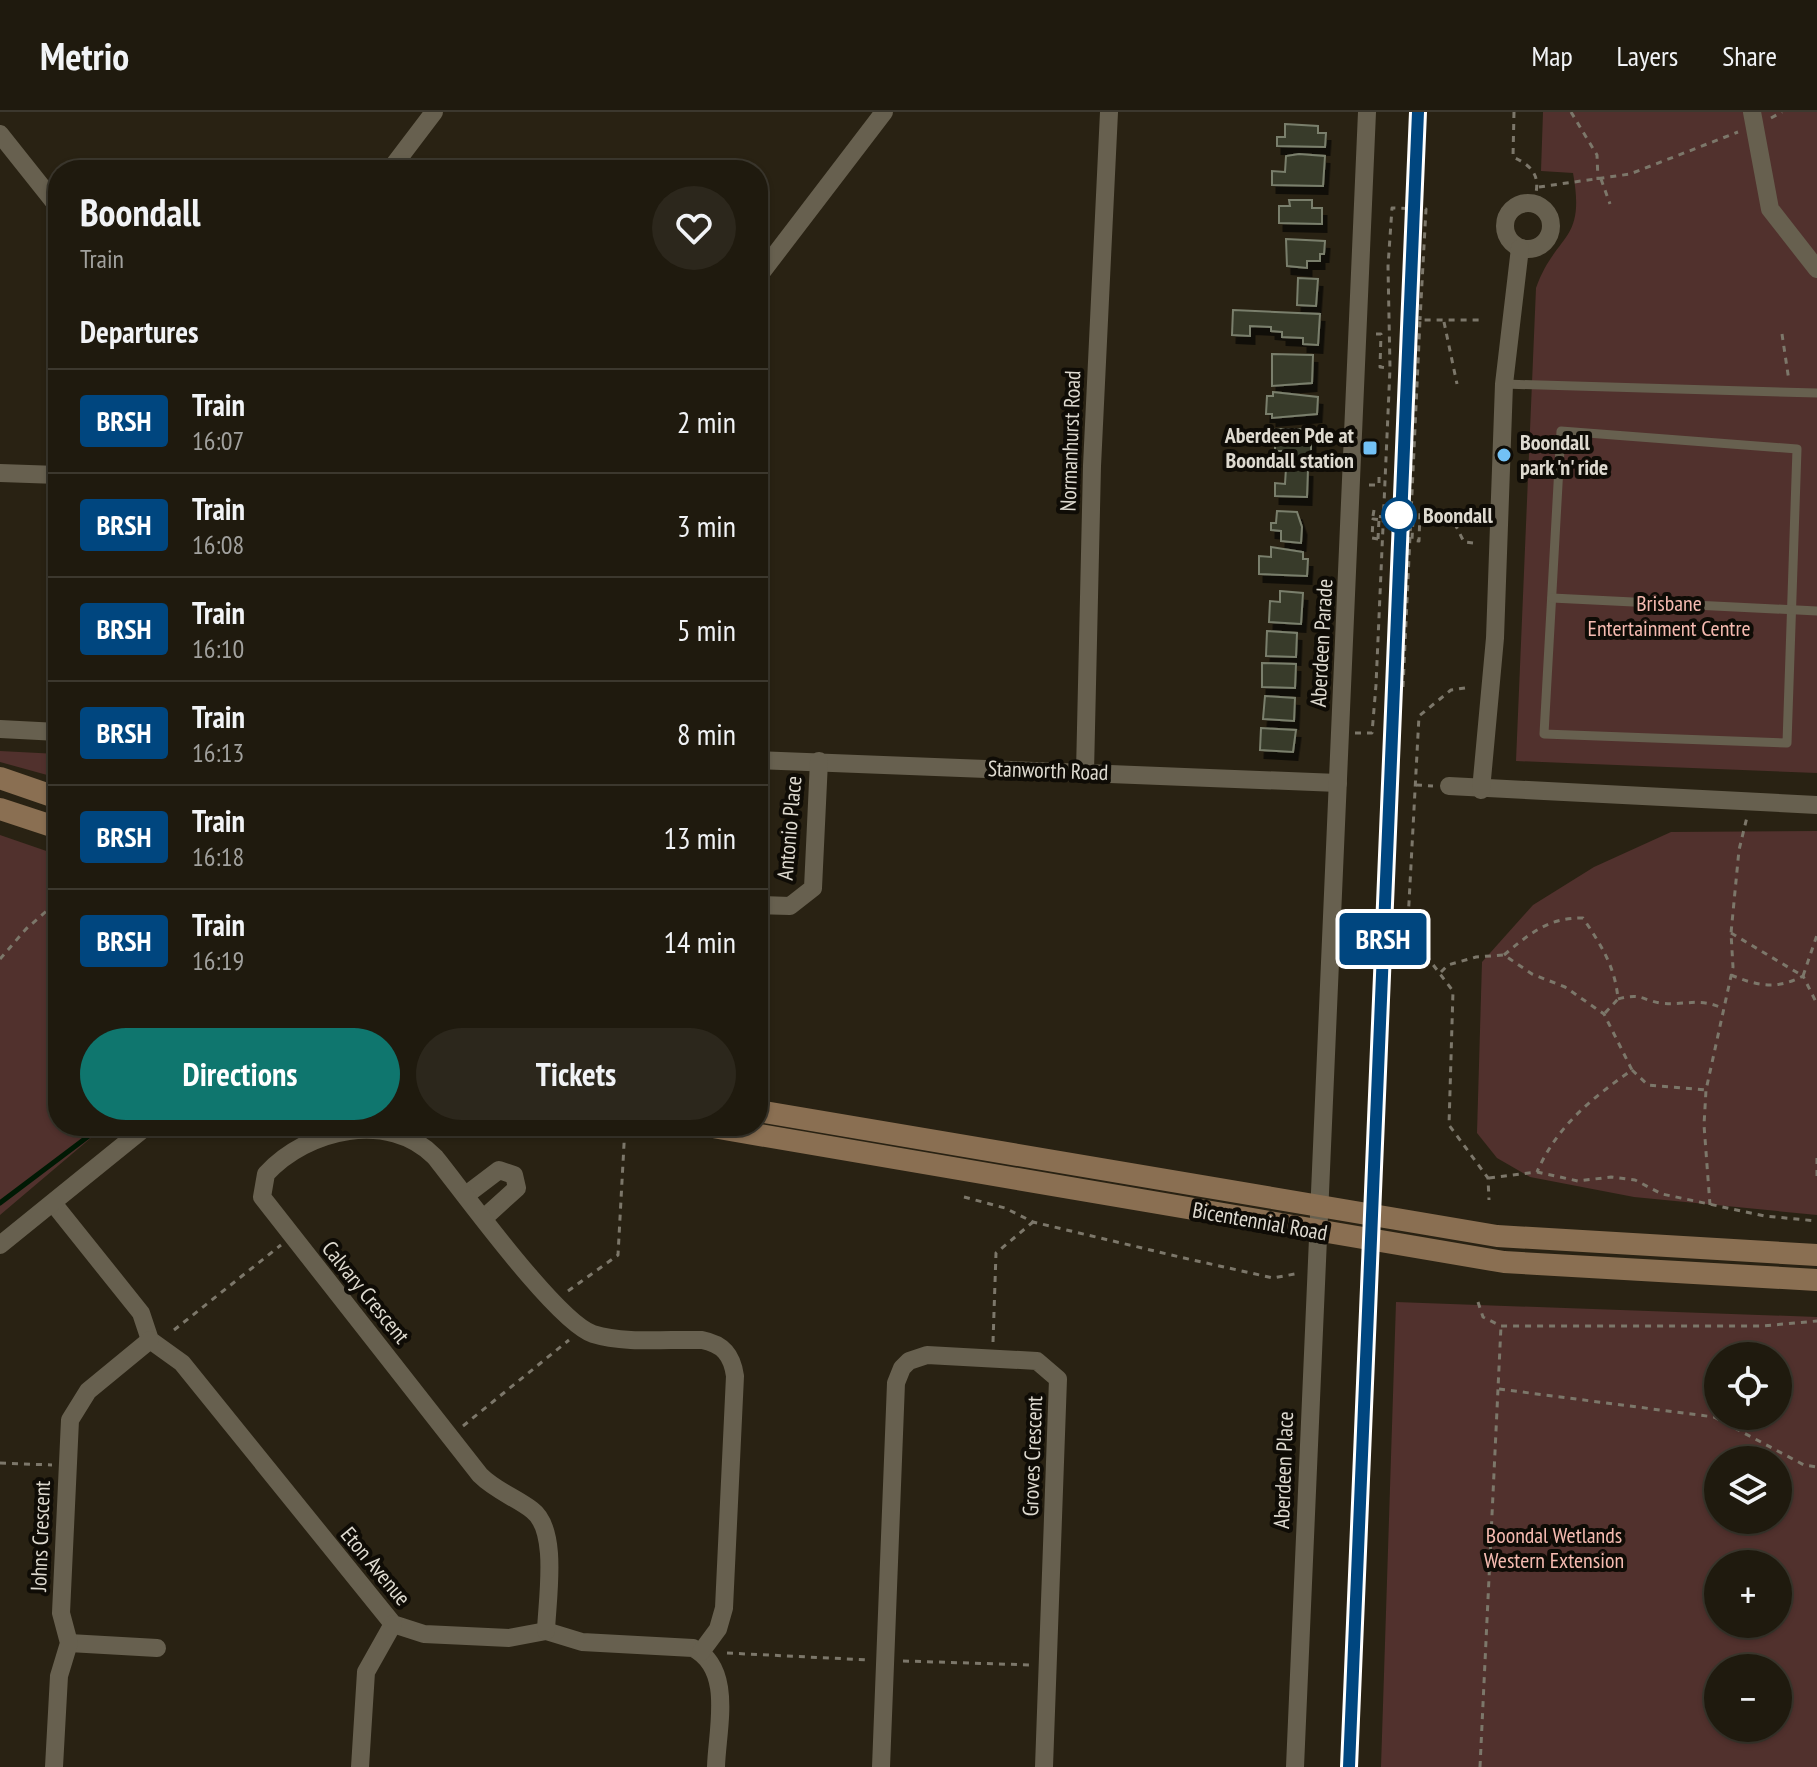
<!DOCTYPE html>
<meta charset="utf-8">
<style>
:root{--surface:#1f1a0e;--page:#2c271c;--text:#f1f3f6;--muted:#a1a19e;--line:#3c382e;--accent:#0f766e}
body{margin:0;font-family:"PT Sans Narrow",sans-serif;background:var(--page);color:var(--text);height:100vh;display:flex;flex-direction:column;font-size:30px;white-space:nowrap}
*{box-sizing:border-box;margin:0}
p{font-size:26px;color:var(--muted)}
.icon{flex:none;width:44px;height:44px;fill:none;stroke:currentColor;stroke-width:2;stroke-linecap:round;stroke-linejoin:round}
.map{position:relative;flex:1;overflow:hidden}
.panel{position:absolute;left:48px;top:48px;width:720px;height:976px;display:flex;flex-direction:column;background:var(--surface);border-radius:32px;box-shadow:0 2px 6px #0004,0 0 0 2px var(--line)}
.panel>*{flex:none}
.badge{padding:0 16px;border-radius:6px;font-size:28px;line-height:52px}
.buttons{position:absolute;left:1704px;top:1230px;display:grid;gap:16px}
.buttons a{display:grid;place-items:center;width:88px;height:88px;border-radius:50%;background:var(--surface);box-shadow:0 2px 6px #0004,0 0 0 2px var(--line);font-size:40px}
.map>.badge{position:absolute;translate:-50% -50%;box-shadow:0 0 0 4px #fff}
h2{padding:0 32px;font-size:30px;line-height:72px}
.round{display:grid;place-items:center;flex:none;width:84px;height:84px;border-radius:42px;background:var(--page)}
.headline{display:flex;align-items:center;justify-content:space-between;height:136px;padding:0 32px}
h1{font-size:38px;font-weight:700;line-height:60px}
.cta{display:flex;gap:16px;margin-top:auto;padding:16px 32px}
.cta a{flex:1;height:92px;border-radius:48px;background:var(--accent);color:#fff;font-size:32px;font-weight:700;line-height:92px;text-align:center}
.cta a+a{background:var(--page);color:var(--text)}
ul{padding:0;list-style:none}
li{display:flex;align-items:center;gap:24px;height:104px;padding:0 32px;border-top:2px solid var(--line)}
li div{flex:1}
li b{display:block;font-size:30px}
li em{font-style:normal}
li .badge{min-width:88px;font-weight:700;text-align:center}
header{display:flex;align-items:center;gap:48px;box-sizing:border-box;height:112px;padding:0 40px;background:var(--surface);border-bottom:2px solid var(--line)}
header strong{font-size:38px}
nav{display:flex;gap:44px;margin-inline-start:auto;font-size:28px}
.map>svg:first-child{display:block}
</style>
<header>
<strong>Metrio</strong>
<nav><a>Map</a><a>Layers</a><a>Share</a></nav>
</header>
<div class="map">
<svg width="1817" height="1655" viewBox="0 0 1817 1655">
<defs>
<filter id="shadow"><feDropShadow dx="4.5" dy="8" stdDeviation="0" flood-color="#0009"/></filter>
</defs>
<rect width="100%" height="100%" fill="#292213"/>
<g fill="#51312d" fill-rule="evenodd">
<path d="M1543 0H1817V661L1516 649 1536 176C1556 120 1586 132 1573 61L1541 59Z"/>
<polygon points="0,639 58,642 58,666 0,650"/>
<polygon points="1817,719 1817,1103 1634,1085 1530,1065 1497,1046 1477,1021 1482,850 1533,793 1594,755 1671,720"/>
<polygon points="0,723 58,743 58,1014 105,1014 0,1103"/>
<path d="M1396 1190 1817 1205V1655H1381ZM1778 1244V1304H1718V1244ZM1718 1348H1778V1408H1718ZM1778 1452V1512H1718V1452ZM1778 1556V1616H1718V1556Z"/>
</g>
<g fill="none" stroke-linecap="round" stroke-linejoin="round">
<polyline stroke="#001904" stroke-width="5" points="0,1091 102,1014"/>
</g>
<g fill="#373b2b" stroke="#7a7f6c" stroke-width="2" filter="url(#shadow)">
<polygon points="1285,12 1318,14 1318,21 1326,21 1325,35 1277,34 1277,25 1285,25"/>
<polygon points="1299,42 1325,44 1323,74 1272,73 1272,59 1285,60 1286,44"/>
<polygon points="1289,88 1312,88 1312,96 1322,96 1322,112 1279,111 1279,94 1290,94"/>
<polygon points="1286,127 1325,129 1324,142 1320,142 1320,149 1307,149 1307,156 1287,154"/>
<polygon points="1298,166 1318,167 1316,194 1297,193"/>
<polygon points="1233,198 1320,202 1318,233 1303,232 1303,226 1282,225 1282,220 1271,219 1271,215 1250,214 1250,224 1232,223"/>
<polygon points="1272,242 1313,243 1312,271 1272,274"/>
<polygon points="1273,280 1318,285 1317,302 1272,306 1272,302 1266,302 1267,284 1273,284"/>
<polygon points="1275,317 1311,317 1311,348 1283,347 1283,339 1275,339"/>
<polygon points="1286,356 1308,357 1307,385 1275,384 1275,371 1285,372"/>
<polygon points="1277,399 1297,400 1302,415 1301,431 1281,429 1281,419 1271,418 1271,411 1276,411"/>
<polygon points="1271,435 1303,440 1303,447 1308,447 1307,464 1259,462 1259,444 1271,445"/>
<polygon points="1280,479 1303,481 1301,512 1269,510 1270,489 1280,490"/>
<polygon points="1267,519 1297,521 1296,545 1266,544"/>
<polygon points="1262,551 1296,552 1295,576 1262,575"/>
<polygon points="1265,584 1295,586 1294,609 1263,607"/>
<polygon points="1261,616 1296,618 1293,640 1260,638"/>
</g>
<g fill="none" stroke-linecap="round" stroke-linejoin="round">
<g stroke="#7c776a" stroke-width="3" stroke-dasharray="6 6" stroke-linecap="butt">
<path d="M1514 0 1513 45C1537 56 1541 68 1533 92"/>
<polyline points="1571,0 1597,43 1598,68"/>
<polyline points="1771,6 1782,0"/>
<polyline points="1601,67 1610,92"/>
<polyline points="1539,75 1630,62 1738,20"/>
<polyline points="1444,210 1457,272"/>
<polyline points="1376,222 1381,222 1380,255 1390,256"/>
<polyline points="1782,222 1789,269"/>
<polyline points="1369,373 1379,373 1379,363 1383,363"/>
<polyline points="1374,398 1373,404 1413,407 1412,428 1419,429 1420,400"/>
<polyline points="1410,405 1452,406 1464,430 1473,431"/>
<polyline points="1378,427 1372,426 1373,407 1383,408"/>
<polyline points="1378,427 1379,407"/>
<polyline points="1403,575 1420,208 1482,208"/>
<polyline points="1465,576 1451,578 1419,604 1408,809 1415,829 1453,879 1449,1013 1488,1066 1489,1088"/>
<polyline points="1355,621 1372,621 1376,573 1390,256 1388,154 1392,96 1426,97 1420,208"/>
<polyline points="1416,673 1433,674"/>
<polyline points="1731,821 1803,864 1817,823"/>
<path d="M1504 843C1529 822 1549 805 1583 806 1601 833 1615 854 1618 887L1605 901"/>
<polyline points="0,847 26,817 58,789"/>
<path d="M1441 860 1448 853 1476 845 1504 843 1532 862 1565 875 1604 902 1632 958C1592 986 1557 1014 1537 1060"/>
<path d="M1731 863C1758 874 1776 878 1803 864L1817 892"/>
<path d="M1618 887C1641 881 1640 887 1660 891 1685 894 1698 885 1722 896"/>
<polyline points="1632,958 1648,973 1706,978"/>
<polyline points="1817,1046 1817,1068"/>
<polyline points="1489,1066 1537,1060 1578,1069 1611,1065 1635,1068 1662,1082 1765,1104 1817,1109"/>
<polyline points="964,1085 1005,1096 1033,1110 1184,1146 1273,1166 1300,1161"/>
<polyline points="1710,1093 1704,1013 1706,978 1733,855 1731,821 1739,738 1747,705"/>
<polyline points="568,1179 618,1143 625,1014"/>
<polyline points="1478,1190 1483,1205 1501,1214 1762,1214 1817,1209"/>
<polyline points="174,1218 281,1133"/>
<polyline points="993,1230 996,1141 1033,1110"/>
<polyline points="1499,1277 1714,1305 1804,1353 1817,1355"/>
<polyline points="463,1314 569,1228"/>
<polyline points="0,1351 52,1353"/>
<polyline points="727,1541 869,1548"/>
<polyline points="903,1549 1032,1553"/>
<polyline points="1480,1655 1501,1214"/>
</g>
<g stroke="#67604f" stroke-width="9">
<polyline points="1504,272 1817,281"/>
<polygon points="1561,319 1797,337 1787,631 1544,622"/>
<polyline points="1552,486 1817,499"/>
</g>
<g stroke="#67604f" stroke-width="18">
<polyline points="1752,0 1770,97 1817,157"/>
<polyline points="0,22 58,95"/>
<polyline points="390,58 434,0"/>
<circle cx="1528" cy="114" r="23"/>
<polyline points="758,165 884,0"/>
<polyline points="0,361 58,363"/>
<polyline points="0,617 58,620"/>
<polyline points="758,648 1338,671"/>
<polyline points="1085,660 1092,354 1109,0"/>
<polyline points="1449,674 1817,693"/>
<polyline points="1481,678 1495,526 1504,272 1520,136"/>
<polyline points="758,793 790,794 813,776 819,649"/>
<polyline points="466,1083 499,1058 514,1063 517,1076 484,1106"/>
<path d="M53 1091 141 1201 150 1228 182 1251 393 1512 424 1522 509 1526 546 1519 582 1530 693 1536C734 1557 717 1617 716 1655"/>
<polyline points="0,1133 147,1014"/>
<path d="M546 1519C547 1487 559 1418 532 1398 515 1385 496 1379 480 1363L262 1085 266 1062C307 1017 389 998 435 1045 464 1081 557 1210 593 1222 625 1232 668 1227 702 1228 723 1232 732 1243 735 1264L724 1496 718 1517 701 1540"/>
<polyline points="69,1531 157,1536"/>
<polyline points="54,1655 59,1564 69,1531 61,1501 70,1308 88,1279 150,1228"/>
<polyline points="360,1655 366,1560 393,1512"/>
<polyline points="881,1655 896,1271 902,1256 909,1249 927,1243 1037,1249 1058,1267 1044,1655"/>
<polyline points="1295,1655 1367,0"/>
</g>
<g stroke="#8a6f52" stroke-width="22">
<polyline points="0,666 58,686"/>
<polyline points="0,697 58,716"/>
<polyline points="758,999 1497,1124 1817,1143"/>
<polyline points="707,1014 1504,1150 1817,1168"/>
</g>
<polyline stroke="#827d70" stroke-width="5" points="1349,1655 1418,0"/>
</g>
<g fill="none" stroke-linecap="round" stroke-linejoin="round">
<g stroke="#fff" stroke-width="18">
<polyline id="line" points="1349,1655 1418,0"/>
</g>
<use href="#line" stroke="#00467f" stroke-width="12"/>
</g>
<g fill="#72c1f5" stroke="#0f0c06" stroke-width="3">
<rect x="1362" y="328" width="16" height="16" rx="4"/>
<circle cx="1504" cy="343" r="8"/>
</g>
<circle fill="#fff" stroke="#00467f" stroke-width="4" cx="1399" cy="403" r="16"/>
<g text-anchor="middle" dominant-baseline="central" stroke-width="8" stroke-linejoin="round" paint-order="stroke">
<g font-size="22" font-weight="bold" fill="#dedad0" stroke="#0f0c06" text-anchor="end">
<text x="1354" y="323">Aberdeen Pde at<tspan x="1354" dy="25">Boondall station</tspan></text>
<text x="1520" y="330" text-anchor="start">Boondall<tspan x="1520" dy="25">park 'n' ride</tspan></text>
</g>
<g font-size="22" fill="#dedad0" stroke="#0f0c06">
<text transform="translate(1070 329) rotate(-88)">Normanhurst Road</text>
<text transform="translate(1321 531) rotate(-87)">Aberdeen Parade</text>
<text transform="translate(1048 658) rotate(2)">Stanworth Road</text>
<text transform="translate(789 716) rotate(-85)">Antonio Place</text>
<text transform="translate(1260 1109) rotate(10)">Bicentennial Road</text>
<text transform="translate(366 1180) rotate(51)">Calvary Crescent</text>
<text transform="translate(1032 1344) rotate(-88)">Groves Crescent</text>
<text transform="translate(1283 1358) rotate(-88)">Aberdeen Place</text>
<text transform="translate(40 1424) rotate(-88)">Johns Crescent</text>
<text transform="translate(376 1454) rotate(50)">Eton Avenue</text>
</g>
<g font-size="22" font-weight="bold" fill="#dedad0" stroke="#0f0c06" text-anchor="start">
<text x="1423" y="403">Boondall</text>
</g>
<g font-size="22" fill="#f6bbb1" stroke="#0f0c06">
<text x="1669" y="491">Brisbane<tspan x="1669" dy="25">Entertainment Centre</tspan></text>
<text x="1554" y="1423">Boondal Wetlands<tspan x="1554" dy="25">Western Extension</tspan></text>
</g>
</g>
</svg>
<div class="buttons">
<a><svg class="icon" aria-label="locate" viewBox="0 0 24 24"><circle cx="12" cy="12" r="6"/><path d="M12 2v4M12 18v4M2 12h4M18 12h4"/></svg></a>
<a><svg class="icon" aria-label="layers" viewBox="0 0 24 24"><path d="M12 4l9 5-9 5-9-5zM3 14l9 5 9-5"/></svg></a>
<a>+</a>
<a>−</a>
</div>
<b class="badge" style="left:1383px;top:827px;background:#00467f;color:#fff">BRSH</b>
<section class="panel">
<div class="headline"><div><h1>Boondall</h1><p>Train</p></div><a class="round"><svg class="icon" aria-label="heart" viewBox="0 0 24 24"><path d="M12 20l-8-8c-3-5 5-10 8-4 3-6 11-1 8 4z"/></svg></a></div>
<h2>Departures</h2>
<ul>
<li><span class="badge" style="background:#00467f;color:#fff">BRSH</span><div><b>Train</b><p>16:07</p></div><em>2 min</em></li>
<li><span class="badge" style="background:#00467f;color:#fff">BRSH</span><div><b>Train</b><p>16:08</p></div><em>3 min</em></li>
<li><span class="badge" style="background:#00467f;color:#fff">BRSH</span><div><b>Train</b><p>16:10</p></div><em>5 min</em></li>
<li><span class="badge" style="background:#00467f;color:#fff">BRSH</span><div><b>Train</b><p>16:13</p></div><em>8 min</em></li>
<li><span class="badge" style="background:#00467f;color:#fff">BRSH</span><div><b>Train</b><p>16:18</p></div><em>13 min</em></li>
<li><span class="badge" style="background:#00467f;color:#fff">BRSH</span><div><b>Train</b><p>16:19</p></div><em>14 min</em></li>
</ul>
<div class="cta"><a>Directions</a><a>Tickets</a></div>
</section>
</div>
